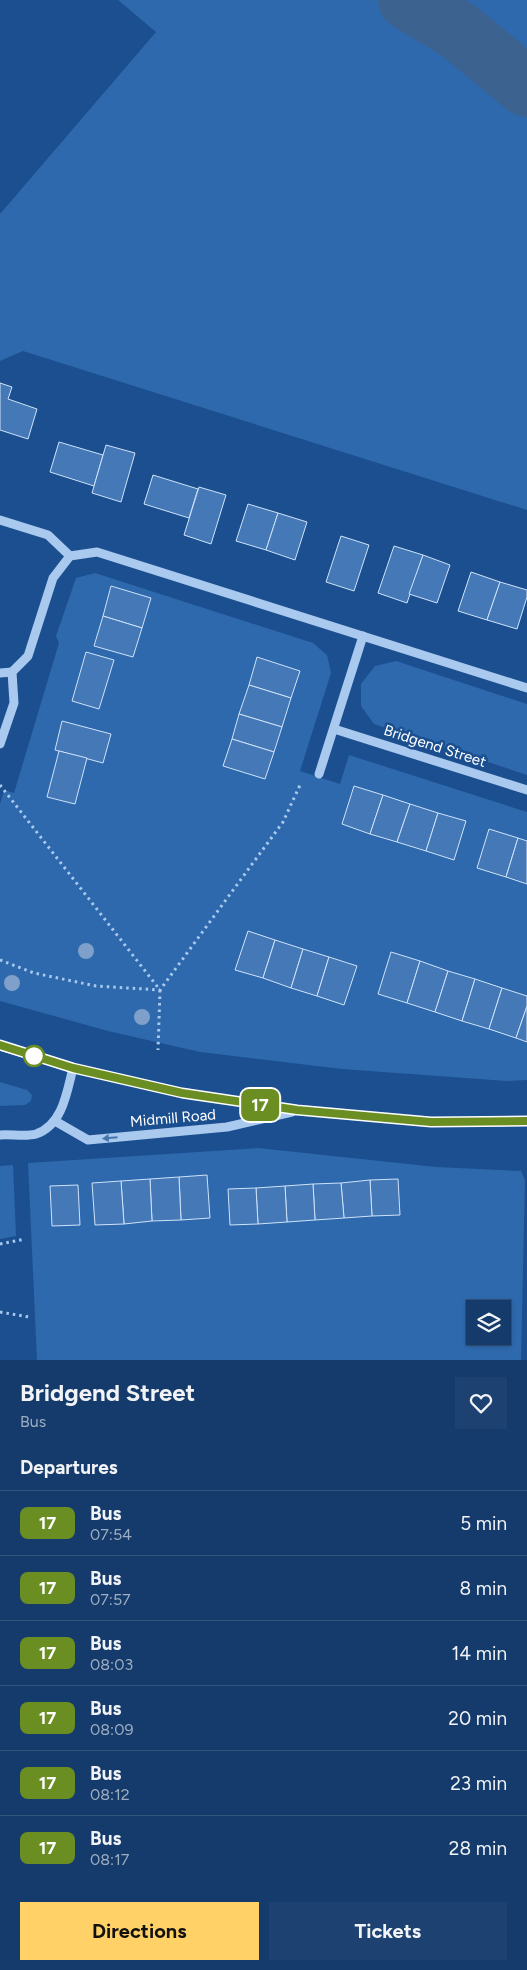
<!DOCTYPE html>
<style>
:root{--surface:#143b6b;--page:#1d4271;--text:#f1f3f6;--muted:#9dadc1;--line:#33557e;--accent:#ffd166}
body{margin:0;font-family:Figtree,sans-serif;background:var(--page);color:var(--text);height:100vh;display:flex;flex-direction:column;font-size:19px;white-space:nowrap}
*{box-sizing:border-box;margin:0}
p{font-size:16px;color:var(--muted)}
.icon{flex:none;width:28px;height:28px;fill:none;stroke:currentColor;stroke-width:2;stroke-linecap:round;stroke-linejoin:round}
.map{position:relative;height:1360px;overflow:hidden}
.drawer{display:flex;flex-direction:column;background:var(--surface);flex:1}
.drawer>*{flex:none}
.badge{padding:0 10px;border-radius:8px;font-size:18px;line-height:32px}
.buttons{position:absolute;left:466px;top:1300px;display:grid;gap:10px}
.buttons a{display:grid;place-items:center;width:45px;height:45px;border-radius:0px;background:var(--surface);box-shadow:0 1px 4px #0004,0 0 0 1px var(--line);font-size:25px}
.map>.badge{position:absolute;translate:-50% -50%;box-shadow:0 0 0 2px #fff}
h2{padding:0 20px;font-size:19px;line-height:45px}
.round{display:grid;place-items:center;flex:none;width:52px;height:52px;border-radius:0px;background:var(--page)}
.overview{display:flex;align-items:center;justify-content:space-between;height:85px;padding:0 20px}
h1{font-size:24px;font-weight:700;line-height:38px}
.button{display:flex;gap:10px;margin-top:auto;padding:10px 20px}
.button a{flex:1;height:58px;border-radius:0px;background:var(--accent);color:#111;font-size:20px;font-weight:700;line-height:58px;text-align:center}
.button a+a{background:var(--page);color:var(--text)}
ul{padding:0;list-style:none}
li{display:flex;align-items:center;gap:15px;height:65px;padding:0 20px;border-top:1px solid var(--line)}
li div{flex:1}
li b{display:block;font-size:19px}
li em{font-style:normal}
li .badge{min-width:55px;font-weight:700;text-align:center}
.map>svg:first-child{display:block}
</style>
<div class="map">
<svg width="527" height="1360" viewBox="0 0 527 1360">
<rect width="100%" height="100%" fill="#1b4f8f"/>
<g fill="#2e69ad" fill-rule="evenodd">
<polygon points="118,0 527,0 527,510 23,351 0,361 0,214 156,32"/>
<polygon points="95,573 313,643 327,655 331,673 300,771 340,784 349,755 527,812 527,1080 506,1081 342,1069 200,1052 108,1031 0,1001 0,804 4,790 14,793 59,643 56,636 76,578"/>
<polygon points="396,661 527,704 527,775 374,724 361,706 361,684 375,666"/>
<polygon points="0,1082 27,1090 32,1095 31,1101 25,1105 0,1106"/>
<path d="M258 1148 436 1167 521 1171 525 1180 521 1360H37L28 1163ZM475 1309H502V1336H475Z"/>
<polygon points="13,1165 16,1236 0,1239 0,1166"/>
</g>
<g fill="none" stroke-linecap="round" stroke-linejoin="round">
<polyline stroke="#3c6290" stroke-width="60" points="408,0 459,31 527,87"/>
</g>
<g fill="#4478b7" stroke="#cfe3fa">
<polygon points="0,383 12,387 8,399 37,409 28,439 0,430"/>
<polygon points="59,442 103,455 94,486 50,472"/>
<polygon points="106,445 135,453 121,502 92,493"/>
<polygon points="153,475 198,489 189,518 144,504"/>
<polygon points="199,487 226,495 211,544 184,535"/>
<polygon points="248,504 278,513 266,550 236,541"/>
<polygon points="278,513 307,522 295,560 266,550"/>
<polygon points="341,536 369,545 354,591 326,582"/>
<polygon points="394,546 423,555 407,603 378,593"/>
<polygon points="423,555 450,565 437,603 409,594"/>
<polygon points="471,572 500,582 487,620 458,611"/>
<polygon points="500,582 527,590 527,597 517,629 487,620"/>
<polygon points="111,586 151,598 142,628 103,616"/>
<polygon points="103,616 142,628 133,657 94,646"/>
<polygon points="86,652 114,660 99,709 72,701"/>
<polygon points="257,657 300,671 291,698 249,685"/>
<polygon points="249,685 291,698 282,727 239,714"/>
<polygon points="239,714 282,727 274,752 232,739"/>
<polygon points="62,721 111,734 103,763 55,750"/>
<polygon points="232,739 274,752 265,779 223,766"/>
<polygon points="59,751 87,758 75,804 47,797"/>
<polygon points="354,786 383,795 370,834 342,824"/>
<polygon points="383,795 410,804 397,842 370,834"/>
<polygon points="410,804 438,813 426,851 397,842"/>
<polygon points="438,813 466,821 454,860 426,851"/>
<polygon points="489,829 518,838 506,877 477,868"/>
<polygon points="518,838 527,841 527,884 506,877"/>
<polygon points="248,931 275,940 263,978 235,970"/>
<polygon points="275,940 303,949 291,988 263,978"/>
<polygon points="303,949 329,957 317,996 291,988"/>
<polygon points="391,952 420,961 407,1003 378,994"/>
<polygon points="329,957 357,966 344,1005 317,996"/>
<polygon points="420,961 448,971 435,1012 407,1003"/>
<polygon points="448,971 475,979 462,1021 435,1012"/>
<polygon points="475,979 502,988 489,1029 462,1021"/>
<polygon points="502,988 527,996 527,1006 516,1038 489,1029"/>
<polygon points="527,1006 527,1042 516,1038"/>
<polygon points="207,1175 210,1218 181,1220 179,1177"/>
<polygon points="179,1177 181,1220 152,1221 150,1179"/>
<polygon points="150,1179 152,1221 124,1224 121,1181"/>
<polygon points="398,1179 400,1215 372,1216 370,1180"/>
<polygon points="370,1180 372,1216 344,1218 341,1183"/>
<polygon points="121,1181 124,1224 95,1225 92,1183"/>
<polygon points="341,1183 344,1218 315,1220 313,1184"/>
<polygon points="313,1184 315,1220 287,1222 285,1186"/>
<polygon points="78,1185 80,1225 52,1226 50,1186"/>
<polygon points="285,1186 287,1222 258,1224 256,1188"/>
<polygon points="256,1188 258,1224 230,1225 228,1189"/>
</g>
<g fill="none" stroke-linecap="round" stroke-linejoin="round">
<g stroke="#a9c9ee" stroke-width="3" stroke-dasharray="2.5 4" stroke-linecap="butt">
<polyline points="0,785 160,990 158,1050"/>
<polyline points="0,960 34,973 96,986 160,990 283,822 300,785"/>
<polyline points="0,1244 25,1239"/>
<polyline points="0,1312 29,1317"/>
</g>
<g stroke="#a9c9ee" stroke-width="9">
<polyline points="0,520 48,535 70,556"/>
<polyline points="0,673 12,672"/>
<polyline points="334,729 527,790"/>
<polyline points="0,744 14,703 12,672 28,656 53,578 70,556 97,552 527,688"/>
<polyline points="319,774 363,636"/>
<polyline points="0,1046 73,1068 182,1093 297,1110 431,1122 527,1121"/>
<polyline points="55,1121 88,1140 227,1127 292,1112"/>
<path d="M0 1135C11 1134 26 1137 36 1134 63 1125 67 1091 73 1068"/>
</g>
</g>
<g fill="#7ea0ca">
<circle cx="86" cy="951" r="8"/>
<circle cx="12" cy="983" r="8"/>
<circle cx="142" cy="1017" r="8"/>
</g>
<defs><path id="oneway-solid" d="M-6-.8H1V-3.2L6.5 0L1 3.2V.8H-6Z" transform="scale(1.25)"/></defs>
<use fill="#4674ac" href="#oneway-solid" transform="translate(110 1138) rotate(175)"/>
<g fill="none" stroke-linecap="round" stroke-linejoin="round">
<g stroke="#fff" stroke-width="11">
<polyline id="line" points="0,1045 73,1068 182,1093 297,1110 431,1122 527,1121"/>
</g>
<use href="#line" stroke="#6b8e23" stroke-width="8"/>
</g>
<circle fill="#fff" stroke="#6b8e23" stroke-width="2.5" cx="34" cy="1056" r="10"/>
<g text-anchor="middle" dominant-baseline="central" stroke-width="5" stroke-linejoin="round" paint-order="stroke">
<g font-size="15" fill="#fff" stroke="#1b4f8f">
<text transform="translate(435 746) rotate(18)">Bridgend Street</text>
<text transform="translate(173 1118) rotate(-5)">Midmill Road</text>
</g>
</g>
</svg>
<div class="buttons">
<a><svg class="icon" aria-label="layers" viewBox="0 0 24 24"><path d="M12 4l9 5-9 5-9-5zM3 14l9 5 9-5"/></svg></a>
</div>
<b class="badge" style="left:260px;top:1105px;background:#6b8e23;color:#fff">17</b>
</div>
<section class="drawer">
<div class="overview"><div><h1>Bridgend Street</h1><p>Bus</p></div><a class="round"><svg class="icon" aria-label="heart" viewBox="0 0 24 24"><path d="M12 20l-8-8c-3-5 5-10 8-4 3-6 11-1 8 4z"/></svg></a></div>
<h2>Departures</h2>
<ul>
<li><span class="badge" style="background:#6b8e23;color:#fff">17</span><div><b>Bus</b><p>07:54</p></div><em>5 min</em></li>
<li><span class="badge" style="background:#6b8e23;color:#fff">17</span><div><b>Bus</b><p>07:57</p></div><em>8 min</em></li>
<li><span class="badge" style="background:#6b8e23;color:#fff">17</span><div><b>Bus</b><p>08:03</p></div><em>14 min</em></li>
<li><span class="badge" style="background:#6b8e23;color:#fff">17</span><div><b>Bus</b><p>08:09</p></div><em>20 min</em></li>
<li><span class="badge" style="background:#6b8e23;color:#fff">17</span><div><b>Bus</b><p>08:12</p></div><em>23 min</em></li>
<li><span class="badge" style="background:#6b8e23;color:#fff">17</span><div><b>Bus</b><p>08:17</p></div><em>28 min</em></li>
</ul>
<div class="button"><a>Directions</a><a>Tickets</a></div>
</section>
